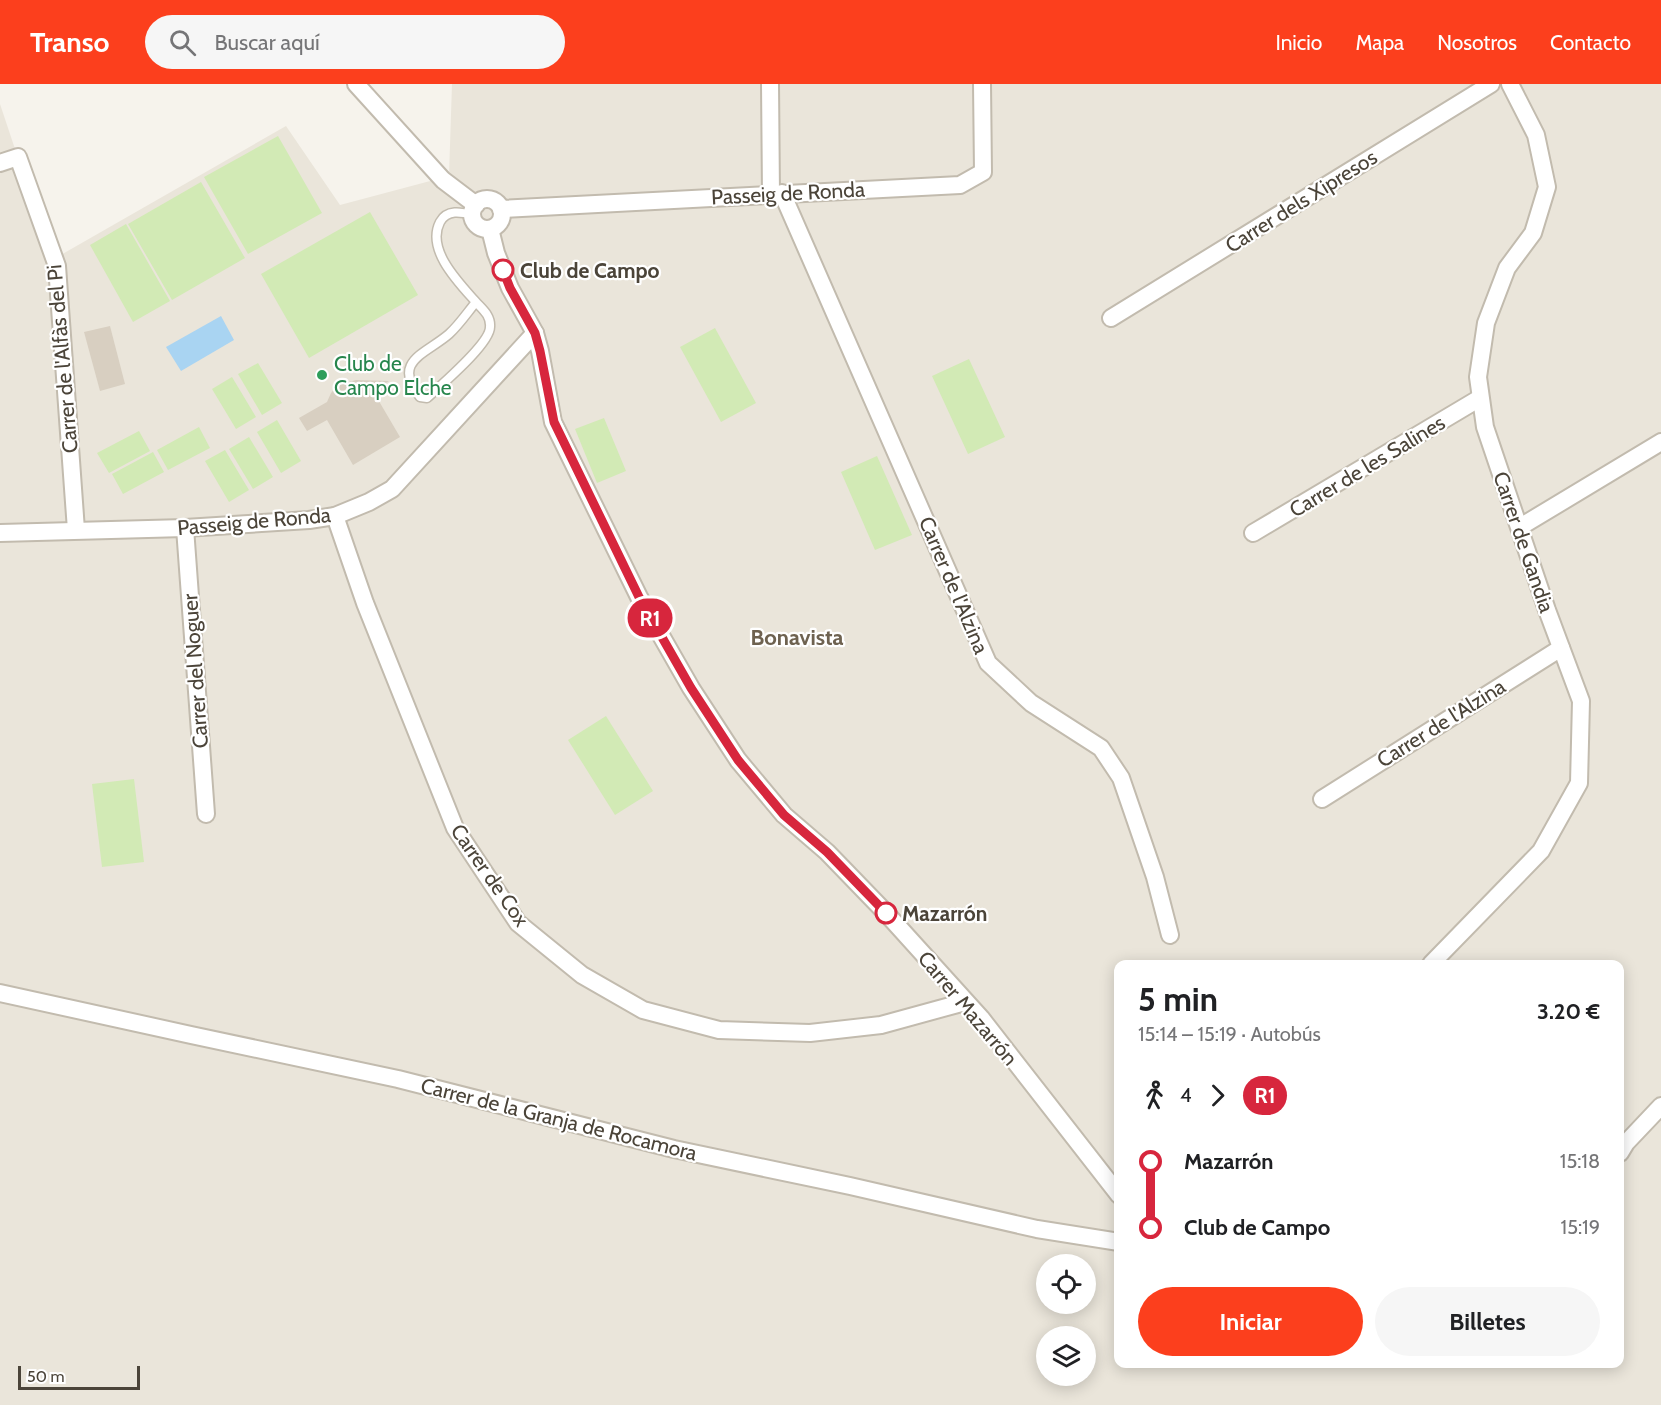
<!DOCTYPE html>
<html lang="es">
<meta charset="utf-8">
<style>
:root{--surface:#fff;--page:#f6f6f6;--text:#202124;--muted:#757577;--accent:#fc3f1d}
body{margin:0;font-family:Cabin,sans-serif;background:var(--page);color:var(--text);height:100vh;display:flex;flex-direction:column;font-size:22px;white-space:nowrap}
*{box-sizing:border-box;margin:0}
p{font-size:20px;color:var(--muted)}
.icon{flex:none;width:33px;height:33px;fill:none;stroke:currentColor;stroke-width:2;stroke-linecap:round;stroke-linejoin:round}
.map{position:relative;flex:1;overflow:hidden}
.drawer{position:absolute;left:1114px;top:876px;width:510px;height:408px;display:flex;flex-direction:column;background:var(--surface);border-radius:12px;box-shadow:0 3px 15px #0003}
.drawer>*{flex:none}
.badge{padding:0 12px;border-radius:20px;font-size:21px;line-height:39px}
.tools{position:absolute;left:1036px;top:1170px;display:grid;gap:12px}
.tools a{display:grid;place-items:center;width:60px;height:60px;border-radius:50%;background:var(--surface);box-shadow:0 3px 15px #0003;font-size:30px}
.scale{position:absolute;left:18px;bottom:15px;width:122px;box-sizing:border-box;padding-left:6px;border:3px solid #4b4439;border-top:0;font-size:16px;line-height:21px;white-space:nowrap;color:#4b4439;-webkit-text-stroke:4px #fff;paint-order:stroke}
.map>.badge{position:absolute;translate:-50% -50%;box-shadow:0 0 0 3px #fff}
.legs{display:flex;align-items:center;gap:9px;height:66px;padding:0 24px;font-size:20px}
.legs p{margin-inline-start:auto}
.headline{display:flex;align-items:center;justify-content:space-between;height:102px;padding:0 24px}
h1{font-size:33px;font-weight:700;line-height:45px}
.action{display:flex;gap:12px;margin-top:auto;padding:12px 24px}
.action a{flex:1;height:69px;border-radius:36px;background:var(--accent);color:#fff;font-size:24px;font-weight:700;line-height:69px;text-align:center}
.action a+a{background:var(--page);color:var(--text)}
ul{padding:0 24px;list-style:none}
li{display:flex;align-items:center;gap:21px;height:66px;font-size:22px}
li i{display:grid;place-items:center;width:9px;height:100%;margin:0 8px;background:currentColor}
li i::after{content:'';width:15px;height:15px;margin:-8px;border:4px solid;border-radius:50%;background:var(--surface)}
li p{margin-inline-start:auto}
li:first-child i{background:linear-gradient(#0000 50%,currentColor 0)}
li:last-child i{background:linear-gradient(currentColor 50%,#0000 0)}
header{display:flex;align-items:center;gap:36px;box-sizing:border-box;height:84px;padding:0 30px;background:var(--accent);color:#fff}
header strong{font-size:28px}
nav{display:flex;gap:33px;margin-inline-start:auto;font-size:21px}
.search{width:420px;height:54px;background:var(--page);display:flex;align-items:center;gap:15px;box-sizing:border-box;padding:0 21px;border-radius:33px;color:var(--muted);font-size:22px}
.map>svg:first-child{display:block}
</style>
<header>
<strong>Transo</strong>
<div class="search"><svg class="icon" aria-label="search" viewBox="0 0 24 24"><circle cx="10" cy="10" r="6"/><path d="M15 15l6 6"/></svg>Buscar aquí</div>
<nav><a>Inicio</a><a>Mapa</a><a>Nosotros</a><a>Contacto</a></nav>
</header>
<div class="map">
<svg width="1661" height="1321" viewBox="0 0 1661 1321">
<rect width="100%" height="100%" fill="#f6f3ec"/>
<path fill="#eae5da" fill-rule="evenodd" d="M452 0H1661V1321H0V20L52 176 286 42 340 121 449 92ZM1119 880H1620V1280H1119ZM1047 1180H1086V1220H1047ZM1047 1252H1086V1292H1047Z"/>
<g fill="#d2eab5">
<polygon points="278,52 322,129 248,170 204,93"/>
<polygon points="201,98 245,174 172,216 128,140"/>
<polygon points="370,128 418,211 309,274 261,190"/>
<polygon points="126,140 170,217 133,238 90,161"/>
<polygon points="715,244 756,319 721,338 680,263"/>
<polygon points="969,275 1005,353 968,370 932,292"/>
<polygon points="258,279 282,319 262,331 238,290"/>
<polygon points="232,293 256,333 236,345 212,305"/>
<polygon points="604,334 626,387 597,399 575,345"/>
<polygon points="277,336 301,377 281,389 257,348"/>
<polygon points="199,343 210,364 168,386 157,366"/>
<polygon points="139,347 150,367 109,389 97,369"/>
<polygon points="249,353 273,393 253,405 229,365"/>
<polygon points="225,366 249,406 229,418 205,377"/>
<polygon points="153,368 164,388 123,410 112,390"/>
<polygon points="877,372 912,451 875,466 841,388"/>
<polygon points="606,632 653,707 615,731 568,656"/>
<polygon points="134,695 144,778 102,783 92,700"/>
</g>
<polygon fill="#a9d4f2" points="221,232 234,256 181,287 166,263"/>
<g fill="#d8cfc1">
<polygon points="110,242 125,300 100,307 84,248"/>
<polygon points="356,296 389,297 373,307 400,353 353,381 327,336 307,347 299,334 327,318 331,309 337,302 345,299"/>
</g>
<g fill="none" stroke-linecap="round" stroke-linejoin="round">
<g stroke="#c2bbae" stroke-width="11">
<path id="lane" d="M473 131C461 128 447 125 440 138 426 165 457 197 475 217 482 225 491 231 490 243 490 260 441 301 427 314L420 313C391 277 426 270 449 250 459 241 467 229 476 218"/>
</g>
<g stroke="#c2bbae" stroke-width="20">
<g id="street">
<polyline points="356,0 443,96 476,121"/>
<polyline points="770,0 771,110"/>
<polyline points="0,79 18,73 57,182 76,446"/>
<polyline points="782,109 988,579 1031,619 1101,664 1121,694 1155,793 1170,851"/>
<circle cx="487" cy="130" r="15"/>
<polyline points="501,125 960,101 983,88 982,0"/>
<polyline points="490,145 496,169 510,204 535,249 540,267 553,338 639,513 691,604 738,676 784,731 827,768 886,829 981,934 1119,1111"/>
<polyline points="1111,234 1491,0"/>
<polyline points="335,432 365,519 455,744 518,839 582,891 643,926 719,946 810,949 881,941 965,918"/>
<polyline points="1520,443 1661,358"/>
<polyline points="185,444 206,730"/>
<polyline points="0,449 185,444 309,436 335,432 369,418 392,405 535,249"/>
<polyline points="1253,449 1480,314"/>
<polyline points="1322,715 1561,564"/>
<polyline points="1431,880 1541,767 1579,699 1581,617 1547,526 1485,343 1478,293 1486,239 1507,184 1533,149 1547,103 1536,51 1510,0"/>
<polyline points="0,909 191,951 398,995 674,1065 850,1102 1037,1145 1119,1158"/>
<polyline points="1620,1069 1626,1059 1661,1022"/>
</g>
</g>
<use href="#lane" stroke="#fff" stroke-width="8"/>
<use href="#street" stroke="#fff" stroke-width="16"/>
</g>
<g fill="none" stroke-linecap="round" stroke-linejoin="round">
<g stroke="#fff" stroke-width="14">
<polyline id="line-1" points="503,186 510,204 535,249 540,267 554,338 639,513 691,604 738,676 784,731 827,768 886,829"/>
</g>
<use href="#line-1" stroke="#d7263d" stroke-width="9"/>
</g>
<g fill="#fff" stroke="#d7263d" stroke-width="3">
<circle cx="503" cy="186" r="10"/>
<circle cx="886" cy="829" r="10"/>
</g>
<circle fill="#2e9e5b" stroke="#fff" stroke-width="2" cx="322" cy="291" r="6"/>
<g text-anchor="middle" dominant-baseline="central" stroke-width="4.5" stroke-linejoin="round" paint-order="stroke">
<g font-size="21" fill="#4b4439" stroke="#fff">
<text transform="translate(788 109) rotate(-3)">Passeig de Ronda</text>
<text transform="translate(1301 117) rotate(-32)">Carrer dels Xipresos</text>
<text transform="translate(62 275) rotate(-95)">Carrer de l'Alfàs del Pi</text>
<text transform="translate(1367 382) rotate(-31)">Carrer de les Salines</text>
<text transform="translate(254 437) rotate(-5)">Passeig de Ronda</text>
<text transform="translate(1524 458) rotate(71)">Carrer de Gandia</text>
<text transform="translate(954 501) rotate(67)">Carrer de l'Alzina</text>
<text transform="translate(195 587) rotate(-94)">Carrer del Noguer</text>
<text transform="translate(1441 639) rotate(-32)">Carrer de l'Alzina</text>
<text transform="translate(490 791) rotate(55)">Carrer de Cox</text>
<text transform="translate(968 924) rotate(50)">Carrer Mazarrón</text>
<text transform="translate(559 1035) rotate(14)">Carrer de la Granja de Rocamora</text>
</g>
<g font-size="21" font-weight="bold" fill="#4b4439" stroke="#fff" text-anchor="start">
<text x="520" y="186">Club de Campo</text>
<text x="902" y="829">Mazarrón</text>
</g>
<g font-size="21" fill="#27864d" stroke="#fff" text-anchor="start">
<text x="334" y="279">Club de<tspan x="334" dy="24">Campo Elche</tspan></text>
</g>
<g font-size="22" font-weight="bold" fill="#6e6250" stroke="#fff">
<text x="797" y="553">Bonavista</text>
</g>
</g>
</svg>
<div class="tools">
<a><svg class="icon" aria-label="locate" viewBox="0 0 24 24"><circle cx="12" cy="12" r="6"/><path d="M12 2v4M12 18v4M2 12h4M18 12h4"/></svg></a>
<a><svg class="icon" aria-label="layers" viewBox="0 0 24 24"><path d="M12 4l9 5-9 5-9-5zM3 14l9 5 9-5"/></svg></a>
</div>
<div class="scale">50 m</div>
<b class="badge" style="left:650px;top:534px;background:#d7263d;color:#fff">R1</b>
<section class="drawer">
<div class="headline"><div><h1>5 min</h1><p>15:14 – 15:19 · Autobús</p></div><b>3.20 €</b></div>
<div class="legs"><svg class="icon" aria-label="walk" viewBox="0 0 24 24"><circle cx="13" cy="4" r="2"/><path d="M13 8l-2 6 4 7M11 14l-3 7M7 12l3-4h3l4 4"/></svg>4<svg class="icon" aria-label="forward" viewBox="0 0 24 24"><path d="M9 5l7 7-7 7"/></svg><b class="badge" style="background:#d7263d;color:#fff">R1</b></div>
<ul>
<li><i style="color:#d7263d"></i><b>Mazarrón</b><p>15:18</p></li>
<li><i style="color:#d7263d"></i><b>Club de Campo</b><p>15:19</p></li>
</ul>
<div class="action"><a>Iniciar</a><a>Billetes</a></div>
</section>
</div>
